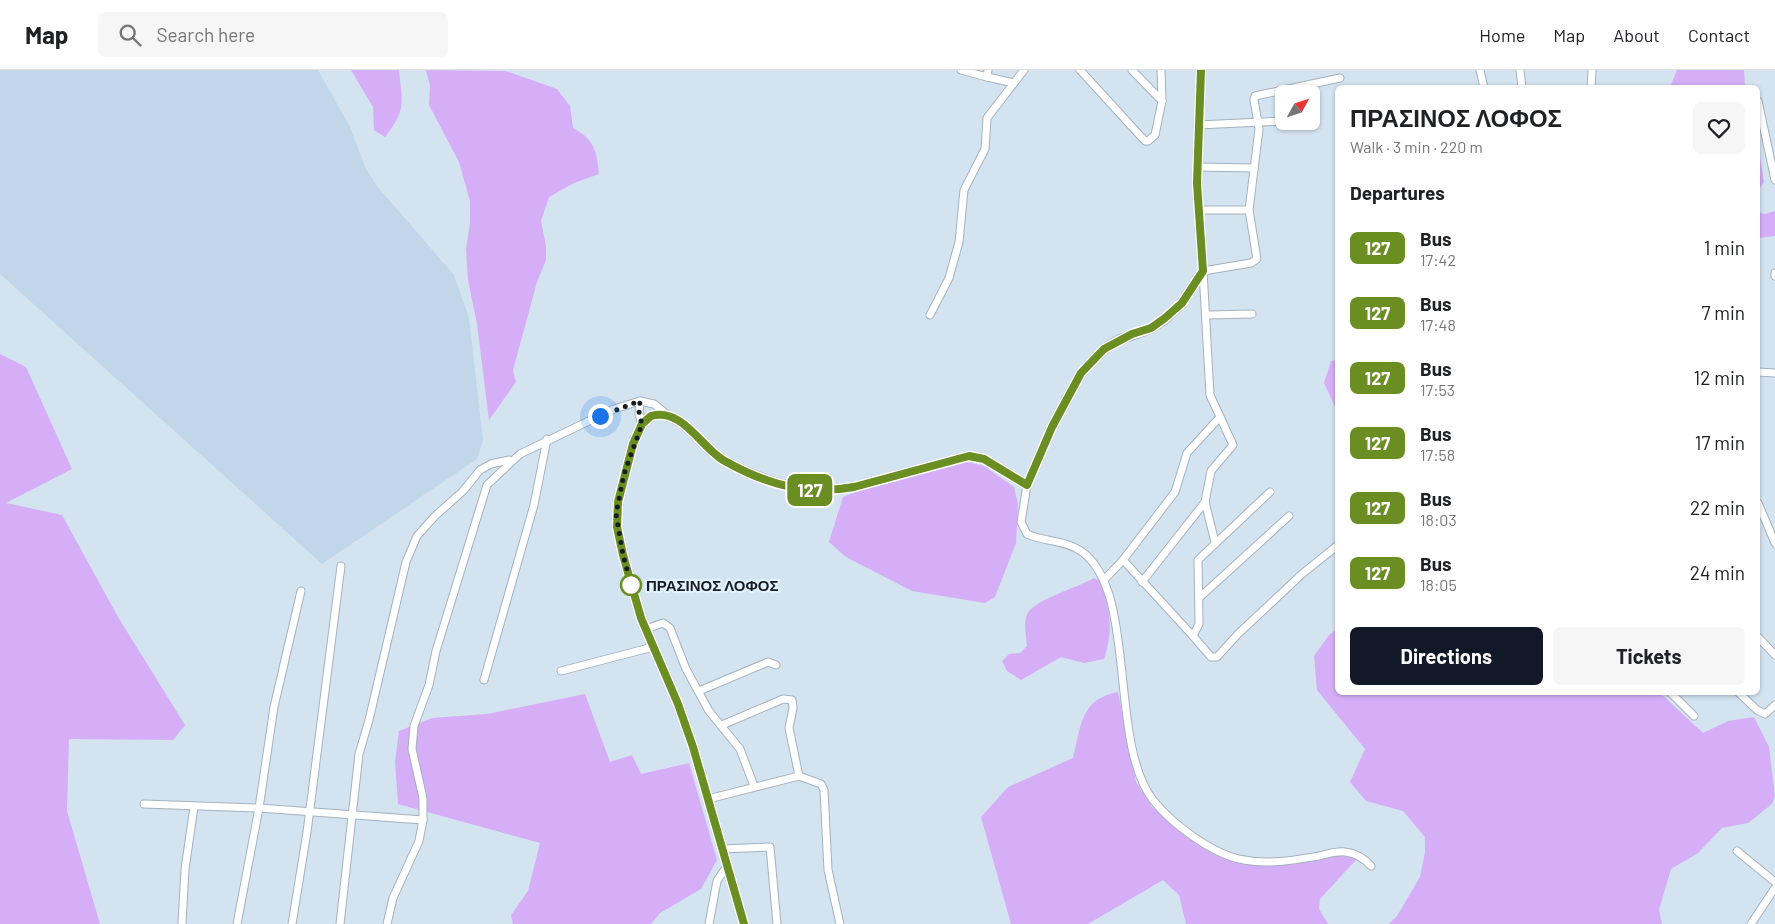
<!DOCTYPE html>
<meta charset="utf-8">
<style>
:root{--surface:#fff;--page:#f6f6f6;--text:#202124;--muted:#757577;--line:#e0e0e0;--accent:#111827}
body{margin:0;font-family:Barlow,sans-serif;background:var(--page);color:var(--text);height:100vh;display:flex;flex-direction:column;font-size:19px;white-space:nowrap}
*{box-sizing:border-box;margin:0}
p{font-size:16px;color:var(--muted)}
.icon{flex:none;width:28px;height:28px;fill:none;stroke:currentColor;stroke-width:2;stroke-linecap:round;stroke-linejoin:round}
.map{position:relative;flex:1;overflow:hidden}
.panel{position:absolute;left:1335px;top:15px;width:425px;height:610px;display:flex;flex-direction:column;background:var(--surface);border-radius:8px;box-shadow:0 1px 4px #0004}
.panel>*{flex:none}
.badge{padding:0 10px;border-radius:8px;font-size:18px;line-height:32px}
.needle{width:32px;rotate:50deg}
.controls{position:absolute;left:1275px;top:15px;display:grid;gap:10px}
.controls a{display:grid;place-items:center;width:45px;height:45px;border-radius:8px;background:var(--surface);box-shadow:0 1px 4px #0004;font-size:25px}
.you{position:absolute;width:25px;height:25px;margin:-12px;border:4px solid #fff;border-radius:50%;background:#1a73e8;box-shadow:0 0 0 8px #1a73e833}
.map>.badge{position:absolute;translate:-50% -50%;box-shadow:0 0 0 2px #fff}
h2{padding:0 15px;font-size:19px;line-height:45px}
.round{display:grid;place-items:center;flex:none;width:52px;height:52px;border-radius:8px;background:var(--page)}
.head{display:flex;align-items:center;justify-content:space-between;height:85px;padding:0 15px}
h1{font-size:24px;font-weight:700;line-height:38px}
.primary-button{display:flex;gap:10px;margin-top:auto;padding:10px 15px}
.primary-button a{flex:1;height:58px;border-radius:8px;background:var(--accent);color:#fff;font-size:20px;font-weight:700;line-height:58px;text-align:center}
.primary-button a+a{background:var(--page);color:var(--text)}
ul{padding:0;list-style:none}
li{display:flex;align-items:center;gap:15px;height:65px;padding:0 15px}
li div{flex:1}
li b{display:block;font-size:19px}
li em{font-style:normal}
li .badge{min-width:55px;font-weight:700;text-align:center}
header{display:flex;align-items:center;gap:30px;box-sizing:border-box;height:70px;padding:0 25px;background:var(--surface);border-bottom:1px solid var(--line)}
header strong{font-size:24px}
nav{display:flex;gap:28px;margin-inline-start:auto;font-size:18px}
.search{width:350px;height:45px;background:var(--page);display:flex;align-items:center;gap:12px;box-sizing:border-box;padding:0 18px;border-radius:8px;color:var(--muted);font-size:19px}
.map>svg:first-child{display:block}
</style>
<header>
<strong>Map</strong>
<div class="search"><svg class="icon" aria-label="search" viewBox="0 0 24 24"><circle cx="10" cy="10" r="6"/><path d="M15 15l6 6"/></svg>Search here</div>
<nav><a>Home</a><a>Map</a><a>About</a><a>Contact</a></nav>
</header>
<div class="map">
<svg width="1775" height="854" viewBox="0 0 1775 854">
<rect width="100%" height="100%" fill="#d4e3f0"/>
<polygon fill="#c1d7e9" points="0,0 318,0 350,57 366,99 377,116 454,205 469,248 483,370 477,389 322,494 0,204"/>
<g fill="#d5aef7">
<path d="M351 0H399C402 33 407 39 385 67L374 60 373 37Z"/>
<path d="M426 0 506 1 557 19 570 36 573 58C594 69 597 81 599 104L574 113 549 127 541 151 546 176V190L537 212 513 300 516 312 489 350 477 254 468 210 466 179 470 153V131L459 92 429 35 430 16Z"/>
<polygon points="1677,0 1744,0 1745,17 1670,17"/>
<polygon points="1758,75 1764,112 1758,121"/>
<polygon points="1775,141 1775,166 1759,168 1758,142 1765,144"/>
<polygon points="0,284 26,297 72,399 6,433 62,445 118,547 185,655 173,670 69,669 67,741 100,854 0,854"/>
<polygon points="1337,290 1338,290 1337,341 1324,313 1331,291"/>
<polygon points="963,391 984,396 1014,417 1018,434 1016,473 995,527 985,533 912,521 846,487 829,472 843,427 858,421"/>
<path d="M1094 508 1100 511C1110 541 1114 558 1104 589L1084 593 1061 587 1021 610 1007 601 1002 591 1009 584 1020 583 1027 576C1026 567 1024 556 1026 547 1030 530 1078 518 1094 508Z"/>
<polygon points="1337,559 1338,622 1660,623 1703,663 1728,651 1754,647 1769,677 1775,726 1772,734 1748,753 1722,758 1698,783 1671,799 1659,840 1662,854 1389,854 1397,846 1420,807 1425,782 1425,767 1403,741 1366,731 1350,712 1365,679 1317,620 1314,586 1329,565"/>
<path d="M1118 622 1136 712 1152 737 1187 765 1255 794 1350 783 1356 790 1320 829 1319 839 1328 854H1186L1179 825 1163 810 1088 854H1011L981 747 1008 717 1073 688C1081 656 1080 629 1118 622Z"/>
<polygon points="585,624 610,692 632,685 641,704 689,693 717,790 701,819 660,843 651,854 513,854 511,845 528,821 540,773 398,734 395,691 399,661 432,648 487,644"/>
</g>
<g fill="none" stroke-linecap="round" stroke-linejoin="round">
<g stroke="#a3b2be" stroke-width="9">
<g id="minor">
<polyline points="961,0 987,7 988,0"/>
<polyline points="1080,0 1145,71 1148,71 1155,65 1162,31 1161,0"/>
<polyline points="1132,0 1162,31"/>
<polyline points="1480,0 1484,18"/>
<polyline points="1520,0 1522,18"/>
<polyline points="987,7 1014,13"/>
<polyline points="1591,18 1592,0"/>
<polyline points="1758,31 1775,110"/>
<polyline points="1198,55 1284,51"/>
<polyline points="1197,97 1254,98"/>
<polyline points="1198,140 1249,140"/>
<polyline points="1775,203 1775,206"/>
<polyline points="930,245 949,208 959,172 964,120 985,79 987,48 1024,0"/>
<polyline points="1207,245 1252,244"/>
<polyline points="1758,302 1775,303"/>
<polyline points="640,331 639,344 642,354"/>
<path d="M1027 415 1021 452 1027 464C1044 472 1065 470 1081 481 1138 520 1108 672 1153 730 1172 754 1213 785 1244 790 1268 795 1295 790 1319 786 1327 784 1337 781 1345 782 1356 783 1364 788 1371 796"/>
<polyline points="1758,433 1775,473"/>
<polyline points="1215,472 1205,432 1211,401 1233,375 1210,325 1203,201 1251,193 1257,189 1249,140 1259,59 1254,30 1255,26 1340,8"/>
<polyline points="1123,490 1193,566 1211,587 1217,587 1238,564 1302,504 1338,475"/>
<polyline points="1104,510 1123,490 1175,422 1187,383 1219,348"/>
<polyline points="1142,512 1205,432"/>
<polyline points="1199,528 1289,446"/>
<polyline points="646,559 663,553 670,558 686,599 709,641 740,679 754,716"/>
<polyline points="1193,566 1199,554 1198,490 1270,422"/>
<polyline points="1758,567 1775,585"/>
<polyline points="561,601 653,577"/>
<polyline points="484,610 534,435 547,369"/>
<polyline points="699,621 768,592 776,595"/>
<polyline points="1670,622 1694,646"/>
<polyline points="1738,622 1757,640 1765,644 1775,635"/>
<polyline points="722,655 783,629 792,630 793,638 789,658 799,706"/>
<polyline points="708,729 799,706 821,714 824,720 828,800 840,854"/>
<polyline points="144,734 259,738 423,750"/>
<polyline points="722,779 770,777 777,854"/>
<polyline points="1737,781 1775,812"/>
<polyline points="182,854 185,799 194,737"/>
<polyline points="237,854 259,738 274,637 301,521"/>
<polyline points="292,854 307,762 341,496"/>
<polyline points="340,854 359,684 369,650 406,492 417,466 435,446 463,421 480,400 491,394 509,390"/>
<polyline points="387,854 393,828 419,771 423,750 423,728 412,679 414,656 429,615 436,581 487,415 520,384 614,339 640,331 654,334 669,346"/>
<polyline points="709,854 717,811 727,796"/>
<polyline points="1751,854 1775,818"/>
</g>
</g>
<g stroke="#a3b2be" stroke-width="11">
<path id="tertiary" d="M744 854 693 677 678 634 641 548 623 485 617 457 618 432 633 374 642 354 651 346C682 337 700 377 723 390 765 413 806 426 854 417L969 386 984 389 1027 415 1052 357 1081 303 1104 279 1119 270 1151 258 1165 249 1182 233 1203 201 1197 113 1201 0"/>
</g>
<use href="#minor" stroke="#fff" stroke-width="7"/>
<use href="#tertiary" stroke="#fff" stroke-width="9"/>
</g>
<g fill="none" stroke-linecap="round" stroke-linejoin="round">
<g stroke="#fff" stroke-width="11">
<path id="line" d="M744 854 693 677 678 634 641 548 623 485 617 457 618 432 633 374 642 354 651 346C682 337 701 377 723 390 765 414 806 426 854 417L969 386 984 389 1027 415 1052 357 1081 303 1104 279 1132 264 1151 258 1165 248 1182 233 1203 201 1197 113 1201 0"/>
</g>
<use href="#line" stroke="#6b8e23" stroke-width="8"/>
<polyline stroke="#161c20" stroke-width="5" stroke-dasharray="0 9" points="600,346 640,331 639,344 642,354 624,404 616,444 623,485 632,518 631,515"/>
</g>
<circle fill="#fff" stroke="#6b8e23" stroke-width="2.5" cx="631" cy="515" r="10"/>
<g text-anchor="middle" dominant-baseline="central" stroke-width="4.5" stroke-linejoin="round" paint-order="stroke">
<g font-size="15" font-weight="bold" fill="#161c20" stroke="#e1f1fe" text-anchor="start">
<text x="646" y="515">ΠΡΑΣΙΝΟΣ ΛΟΦΟΣ</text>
</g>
</g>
</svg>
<div class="controls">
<a><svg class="needle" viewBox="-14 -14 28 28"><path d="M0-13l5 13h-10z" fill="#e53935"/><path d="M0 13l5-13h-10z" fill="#757577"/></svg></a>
</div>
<div class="you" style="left:600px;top:346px"></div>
<b class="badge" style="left:810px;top:420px;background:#6b8e23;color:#fff">127</b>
<section class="panel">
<div class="head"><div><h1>ΠΡΑΣΙΝΟΣ ΛΟΦΟΣ</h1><p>Walk · 3 min · 220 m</p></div><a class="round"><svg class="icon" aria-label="heart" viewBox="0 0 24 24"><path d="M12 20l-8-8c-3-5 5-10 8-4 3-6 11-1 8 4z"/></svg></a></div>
<h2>Departures</h2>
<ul>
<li><span class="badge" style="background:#6b8e23;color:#fff">127</span><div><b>Bus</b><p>17:42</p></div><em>1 min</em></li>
<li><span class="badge" style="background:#6b8e23;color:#fff">127</span><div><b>Bus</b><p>17:48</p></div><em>7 min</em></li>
<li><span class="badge" style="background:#6b8e23;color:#fff">127</span><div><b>Bus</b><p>17:53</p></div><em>12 min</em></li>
<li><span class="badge" style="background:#6b8e23;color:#fff">127</span><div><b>Bus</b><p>17:58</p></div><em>17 min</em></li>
<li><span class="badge" style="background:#6b8e23;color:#fff">127</span><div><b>Bus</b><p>18:03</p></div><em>22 min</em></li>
<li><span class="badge" style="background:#6b8e23;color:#fff">127</span><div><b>Bus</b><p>18:05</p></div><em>24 min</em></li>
</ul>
<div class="primary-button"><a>Directions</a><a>Tickets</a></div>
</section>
</div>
